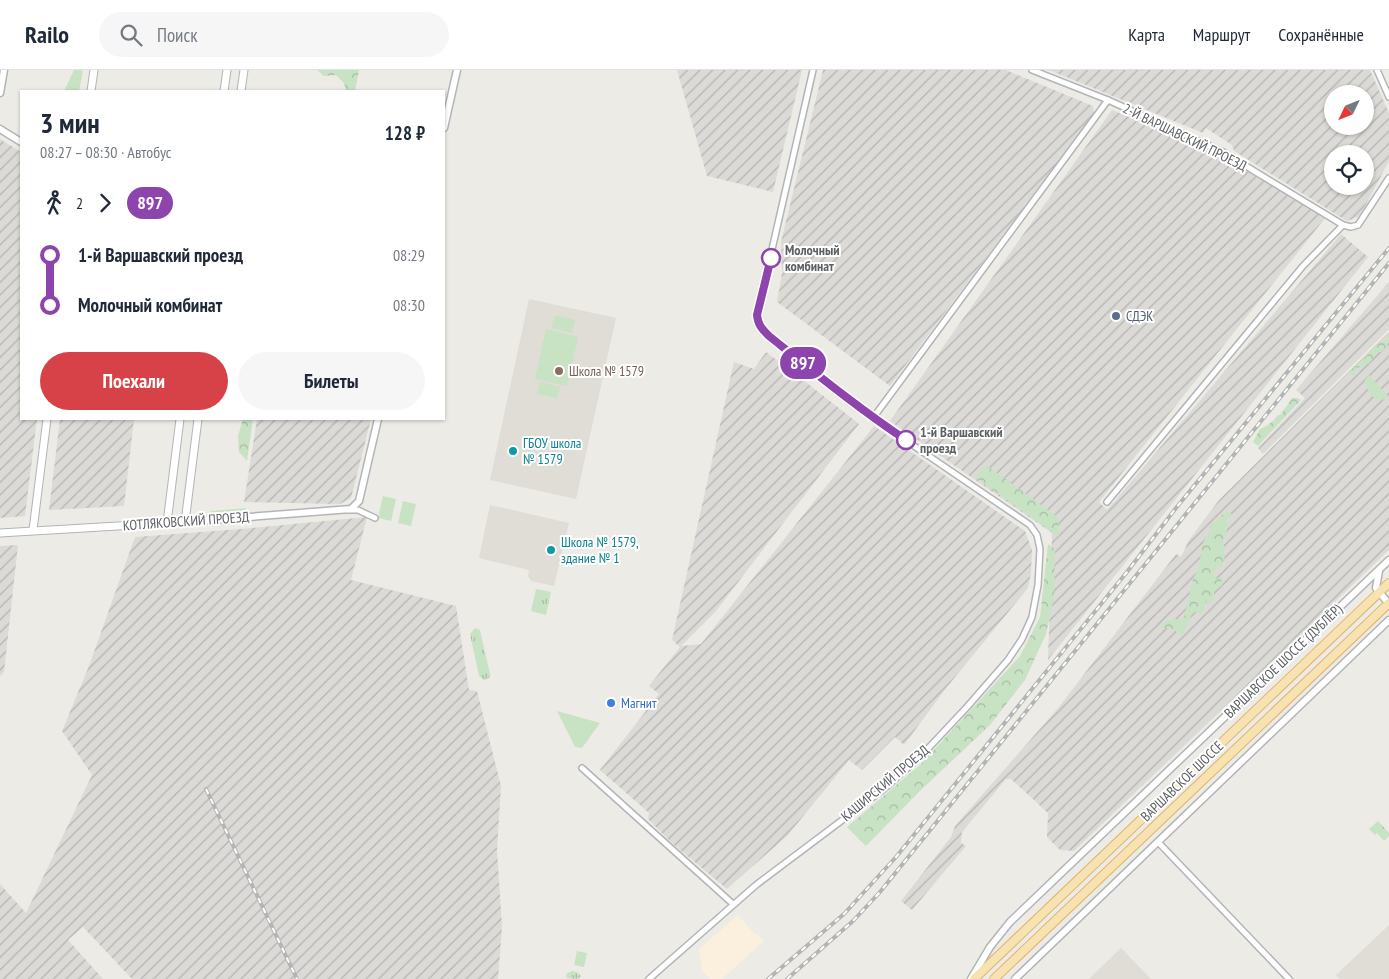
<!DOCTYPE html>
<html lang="ru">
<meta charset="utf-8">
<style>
:root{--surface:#fff;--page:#f6f6f7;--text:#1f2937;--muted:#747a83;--line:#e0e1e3;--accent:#d64248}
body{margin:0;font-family:"PT Sans Narrow",sans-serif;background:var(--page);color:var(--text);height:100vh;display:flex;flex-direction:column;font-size:19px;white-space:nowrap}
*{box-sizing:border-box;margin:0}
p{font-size:16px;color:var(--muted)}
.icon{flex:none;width:28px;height:28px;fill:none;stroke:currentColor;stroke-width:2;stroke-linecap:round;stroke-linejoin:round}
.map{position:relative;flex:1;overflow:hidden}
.sheet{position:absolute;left:20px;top:20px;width:425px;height:330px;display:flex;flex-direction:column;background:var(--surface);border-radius:0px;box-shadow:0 1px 4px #0004}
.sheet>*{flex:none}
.badge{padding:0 10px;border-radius:16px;font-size:18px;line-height:32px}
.needle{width:32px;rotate:227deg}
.fabs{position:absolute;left:1324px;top:15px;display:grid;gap:10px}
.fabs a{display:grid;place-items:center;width:50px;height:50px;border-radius:50%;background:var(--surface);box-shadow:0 1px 4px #0004;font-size:25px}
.map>.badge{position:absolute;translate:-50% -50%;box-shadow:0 0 0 2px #fff}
.legs{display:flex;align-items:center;gap:8px;height:55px;padding:0 20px;font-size:16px}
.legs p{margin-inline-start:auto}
.summary{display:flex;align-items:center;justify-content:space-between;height:85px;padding:0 20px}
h1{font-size:28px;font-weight:800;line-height:38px}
.primary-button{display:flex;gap:10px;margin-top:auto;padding:10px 20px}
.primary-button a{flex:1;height:58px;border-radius:30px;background:var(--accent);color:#fff;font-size:20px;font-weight:800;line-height:58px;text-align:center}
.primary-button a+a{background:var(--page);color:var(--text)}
ul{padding:0 20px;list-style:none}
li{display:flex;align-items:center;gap:18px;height:50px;font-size:19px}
li i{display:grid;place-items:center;width:8px;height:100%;margin:0 6px;background:currentColor}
li i::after{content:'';width:12px;height:12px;margin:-6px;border:4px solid;border-radius:50%;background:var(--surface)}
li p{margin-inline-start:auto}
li:first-child i{background:linear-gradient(#0000 50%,currentColor 0)}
li:last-child i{background:linear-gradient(currentColor 50%,#0000 0)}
header{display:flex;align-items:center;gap:30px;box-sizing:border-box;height:70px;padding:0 25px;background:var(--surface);border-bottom:1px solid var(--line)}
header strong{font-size:24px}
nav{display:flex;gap:28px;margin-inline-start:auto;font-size:18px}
.search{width:350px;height:45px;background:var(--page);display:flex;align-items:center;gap:12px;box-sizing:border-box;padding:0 18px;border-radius:28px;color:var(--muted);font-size:19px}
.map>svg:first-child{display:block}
</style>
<header>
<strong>Railo</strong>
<div class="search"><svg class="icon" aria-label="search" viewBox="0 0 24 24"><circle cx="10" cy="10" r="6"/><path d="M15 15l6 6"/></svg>Поиск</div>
<nav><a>Карта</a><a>Маршрут</a><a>Сохранённые</a></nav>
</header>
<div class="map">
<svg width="1389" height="909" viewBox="0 0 1389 909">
<defs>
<pattern id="industrial-furrows" width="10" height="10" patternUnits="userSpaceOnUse" patternTransform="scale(1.25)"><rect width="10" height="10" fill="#dcdad7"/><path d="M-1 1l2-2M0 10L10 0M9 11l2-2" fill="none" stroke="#b6b4b2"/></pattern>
<pattern id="forest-crowns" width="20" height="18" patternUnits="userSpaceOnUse" patternTransform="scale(1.25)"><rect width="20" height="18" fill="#c8e2c4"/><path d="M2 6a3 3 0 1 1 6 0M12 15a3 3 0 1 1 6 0" fill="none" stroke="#a6bba3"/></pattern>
<pattern id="park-tufts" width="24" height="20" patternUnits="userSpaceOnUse" patternTransform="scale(1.25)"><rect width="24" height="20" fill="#c8e2c4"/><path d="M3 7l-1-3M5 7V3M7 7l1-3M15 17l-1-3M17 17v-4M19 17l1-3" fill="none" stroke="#a6bba3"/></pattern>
</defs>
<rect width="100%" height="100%" fill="#edebe5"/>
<polygon fill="#faf0dd" points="738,845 755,864 757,863 764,871 722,909 710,909 702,901 699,879"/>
<g fill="url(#industrial-furrows)" fill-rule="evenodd">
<polygon points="677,0 802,0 773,122 707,106"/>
<polygon points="823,0 1006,0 1093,36 1094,44 890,316 777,232 782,203 781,172"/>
<path d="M1049 0H1370L1389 43V91L1360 146 1347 151 1234 81 1232 75 1206 58 1203 63ZM1332 24H1365V56H1332ZM1332 84H1365V116H1332Z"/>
<polygon points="1112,40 1186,71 1228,90 1326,147 1099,432 1107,440 1341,164 1368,187 1048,590 1052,463 890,351"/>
<polygon points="0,69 21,82 21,349 37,349 25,446 0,448"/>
<polygon points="1389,212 1389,259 1263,384 1258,378 1305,328 1296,320"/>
<polygon points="1389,262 1389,480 1074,781 1060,780 1047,767 1048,743 1011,709 1006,709 962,762 961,773 966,776 912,840 901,831 951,767 955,756 1059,637 1176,484 1181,487 1189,470 1219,430"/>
<polygon points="766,282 793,302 859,354 716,541 681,576 701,574 874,356 1025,461 1032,480 1031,503 1028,518 947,617 904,675 895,667 862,700 849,690 787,766 727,819 672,773 648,749 649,743 600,700 659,624 649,616 680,577 672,570 734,292 754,299"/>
<polygon points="60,349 134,349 124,436 49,440"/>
<polygon points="257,349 371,349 351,428 340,434 244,432"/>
<polygon points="367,447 351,510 456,536 469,620 477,621 501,716 497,779 502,857 498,909 132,909 83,857 68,870 103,909 0,909 0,814 26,843 92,705 62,661 89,596 135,467 241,459"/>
<polygon points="18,475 4,602 0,606 0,476"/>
</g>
<g fill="#e0dcd6">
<polygon points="529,229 616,248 576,429 490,410"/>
<polygon points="490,435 569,453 554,516 531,511 528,506 529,500 479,488"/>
<polygon points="1389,855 1389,909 1340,909 1336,905"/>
<polygon points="1121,878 1151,909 1089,909"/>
</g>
<g fill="#c8e2c4">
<polygon points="74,0 83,0 79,21 64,21"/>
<polygon points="555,245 575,250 572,263 551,258"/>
<polygon points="546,259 578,267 567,316 535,309"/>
<polygon points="1369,305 1388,326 1385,329 1378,331 1370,324 1365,310"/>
<polygon points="540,312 560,317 557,328 537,324"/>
<polygon points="383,426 396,429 391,451 378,448"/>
<polygon points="403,431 416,434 411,456 398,453"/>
<polygon points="246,438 245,441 211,443 211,441"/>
<polygon points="557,641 600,653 582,678 575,677"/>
<polygon points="577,881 587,883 584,897 574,895"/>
</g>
<g fill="url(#forest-crowns)">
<polygon points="317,0 359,0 355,21 346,21 344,13 336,5 324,6"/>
<polygon points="1389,264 1389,273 1386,272 1388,276 1381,282 1378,282 1369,293 1358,298 1355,305 1353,306 1349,303 1355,296 1357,296 1378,274 1385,270"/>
<path d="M1292 328H1297L1301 330 1258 376 1253 372 1260 359C1266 357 1274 351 1277 346L1281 344Z"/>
<polygon points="243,349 253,349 247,391 239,382 238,366"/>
<polygon points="986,395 1059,448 1059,467 975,407"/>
<path d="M1227 441 1230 442 1232 446 1226 450 1228 453 1226 458 1227 460 1223 472 1225 479 1222 482 1225 484 1224 492 1221 497H1217L1213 504 1217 509 1221 506 1223 508 1221 512 1222 515 1214 522V529L1212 533 1208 534 1206 530 1204 542 1201 544 1195 542 1192 544 1183 564 1179 565 1174 559 1164 558 1162 555C1167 549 1175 548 1182 550L1184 548 1193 509 1199 498 1202 475 1208 463 1212 460 1210 457 1211 455Z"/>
<polygon points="1048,474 1055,479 1054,527 1046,564 1025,610 990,655 920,721 866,776 847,757 921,694 1020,586 1040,547"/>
</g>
<g fill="url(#park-tufts)">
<polygon points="536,519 551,522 546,545 531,541"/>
<polygon points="475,558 480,560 490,604 489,608 484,610 479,606 470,564"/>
<polygon points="1378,751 1389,763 1389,766 1384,771 1377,763 1375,765 1369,759"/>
<polygon points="572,901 577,902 581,906 578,909 567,908 566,904"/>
</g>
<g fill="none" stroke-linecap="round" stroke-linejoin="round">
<g stroke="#b2b5b8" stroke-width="8">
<g id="minor">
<polyline points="1032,0 1108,30 1223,82 1343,155 1351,157 1358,155 1389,108"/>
<polyline points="1377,0 1389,27"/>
<polyline points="873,348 1108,30"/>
<polyline points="1107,432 1303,196 1343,155"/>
<polyline points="348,440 358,440 375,448"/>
<polyline points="582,698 733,834"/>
<polyline points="1158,772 1289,909"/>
<polyline points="649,909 756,815 885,718 921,686 967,637 1008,590 1022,569 1032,547 1038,515 1040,479 1037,465 1030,455 873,348 769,266 758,253 757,245 813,0"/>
</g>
</g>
<g stroke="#b2b5b8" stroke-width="9">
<g id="tertiary">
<polyline points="0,23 4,0"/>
<polyline points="444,58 457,0"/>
<polyline points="0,59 21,72"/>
<polyline points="185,452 351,439 359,431 378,349"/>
<polyline points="1379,501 1376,518 1389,534"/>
<polyline points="971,909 990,877 1010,852 1389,490"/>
<polyline points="1015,909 1389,550"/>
</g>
</g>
<g stroke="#b1b5b8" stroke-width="9">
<g id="secondary">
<polyline points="91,21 94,0"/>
<polyline points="224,21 227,0"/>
<polyline points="241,21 244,0"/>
<polyline points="167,453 180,349"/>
<polyline points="33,460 47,349"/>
<polyline points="0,463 185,452 198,349"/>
</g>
</g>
<g stroke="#e2b269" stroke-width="10">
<g id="primary">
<polyline points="974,909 1389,513"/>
<polyline points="994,909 1389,533"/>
</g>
</g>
<use href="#minor" stroke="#fff" stroke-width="5"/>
<use href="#tertiary" stroke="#fff" stroke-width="6"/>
<use href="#secondary" stroke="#fff" stroke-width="7"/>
<use href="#primary" stroke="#f6e3b1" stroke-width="8"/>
<g stroke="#b3b4b4" stroke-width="4">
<g id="rail">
<polyline points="206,719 297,909"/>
<polyline points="768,909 844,844 896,787 1127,502 1176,438 1389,178"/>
<polyline points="787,909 853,851 880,822 1389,193"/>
</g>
</g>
<use href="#rail" stroke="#fff" stroke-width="2" stroke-dasharray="5.5" stroke-linecap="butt"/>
</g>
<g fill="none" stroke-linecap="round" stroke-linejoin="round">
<g stroke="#fff" stroke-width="11">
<path id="line-1" d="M771 188 757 245C758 255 762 259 769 266 814 302 858 338 906 370"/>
</g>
<use href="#line-1" stroke="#8e44ad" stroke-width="8"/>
</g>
<g fill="#fff" stroke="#8e44ad" stroke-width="2.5">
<circle cx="771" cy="188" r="9"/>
<circle cx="906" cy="370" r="9"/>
</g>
<circle fill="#5c6f8a" stroke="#fff" stroke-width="2" cx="1116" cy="246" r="5"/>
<circle fill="#8d6e63" stroke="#fff" stroke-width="2" cx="559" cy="301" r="5"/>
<g fill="#0f9aa8" stroke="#fff" stroke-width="2">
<circle cx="513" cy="381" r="5"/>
<circle cx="551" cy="480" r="5"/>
</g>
<circle fill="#3f7fe0" stroke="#fff" stroke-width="2" cx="611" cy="633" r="5"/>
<g text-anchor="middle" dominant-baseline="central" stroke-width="4" stroke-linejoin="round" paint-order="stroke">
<g font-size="14" fill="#5d6164" stroke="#fff">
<text transform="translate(1185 67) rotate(26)">2-Й ВАРШАВСКИЙ ПРОЕЗД</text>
<text transform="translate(186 451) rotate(-4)">КОТЛЯКОВСКИЙ ПРОЕЗД</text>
<text transform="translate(1283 591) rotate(-44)">ВАРШАВСКОЕ ШОССЕ (ДУБЛЁР)</text>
<text transform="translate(1182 711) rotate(-44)">ВАРШАВСКОЕ ШОССЕ</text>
<text transform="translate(885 713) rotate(-40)">КАШИРСКИЙ ПРОЕЗД</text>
</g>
<g font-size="14" font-weight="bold" fill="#5d6164" stroke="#fff" text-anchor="start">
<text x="785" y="180">Молочный<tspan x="785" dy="16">комбинат</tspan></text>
<text x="920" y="362">1-й Варшавский<tspan x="920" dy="16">проезд</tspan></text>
</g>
<g font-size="14" fill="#4e5e75" stroke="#fff" text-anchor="start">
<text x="1126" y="246">СДЭК</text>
</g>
<g font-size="14" fill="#785e54" stroke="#fff" text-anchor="start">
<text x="569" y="301">Школа № 1579</text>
</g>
<g font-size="14" fill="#0d838f" stroke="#fff" text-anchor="start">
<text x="523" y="373">ГБОУ школа<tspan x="523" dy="16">№ 1579</tspan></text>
<text x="561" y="472">Школа № 1579,<tspan x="561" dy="16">здание № 1</tspan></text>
</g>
<g font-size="14" fill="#366cbe" stroke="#fff" text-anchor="start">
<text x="621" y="633">Магнит</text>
</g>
</g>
</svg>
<div class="fabs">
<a><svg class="needle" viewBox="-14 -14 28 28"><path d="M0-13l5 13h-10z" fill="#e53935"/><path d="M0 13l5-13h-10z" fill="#747a83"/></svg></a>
<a><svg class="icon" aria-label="locate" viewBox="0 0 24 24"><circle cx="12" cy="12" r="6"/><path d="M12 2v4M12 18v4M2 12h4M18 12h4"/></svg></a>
</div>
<b class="badge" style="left:803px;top:293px;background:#8e44ad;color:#fff">897</b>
<section class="sheet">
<div class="summary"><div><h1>3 мин</h1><p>08:27 – 08:30 · Автобус</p></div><b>128 ₽</b></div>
<div class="legs"><svg class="icon" aria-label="walk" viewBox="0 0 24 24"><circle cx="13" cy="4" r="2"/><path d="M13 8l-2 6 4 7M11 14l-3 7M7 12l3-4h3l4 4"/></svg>2<svg class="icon" aria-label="forward" viewBox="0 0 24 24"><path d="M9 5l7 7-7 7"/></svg><b class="badge" style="background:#8e44ad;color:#fff">897</b></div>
<ul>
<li><i style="color:#8e44ad"></i><b>1-й Варшавский проезд</b><p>08:29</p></li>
<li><i style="color:#8e44ad"></i><b>Молочный комбинат</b><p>08:30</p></li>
</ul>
<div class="primary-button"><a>Поехали</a><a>Билеты</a></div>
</section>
</div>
